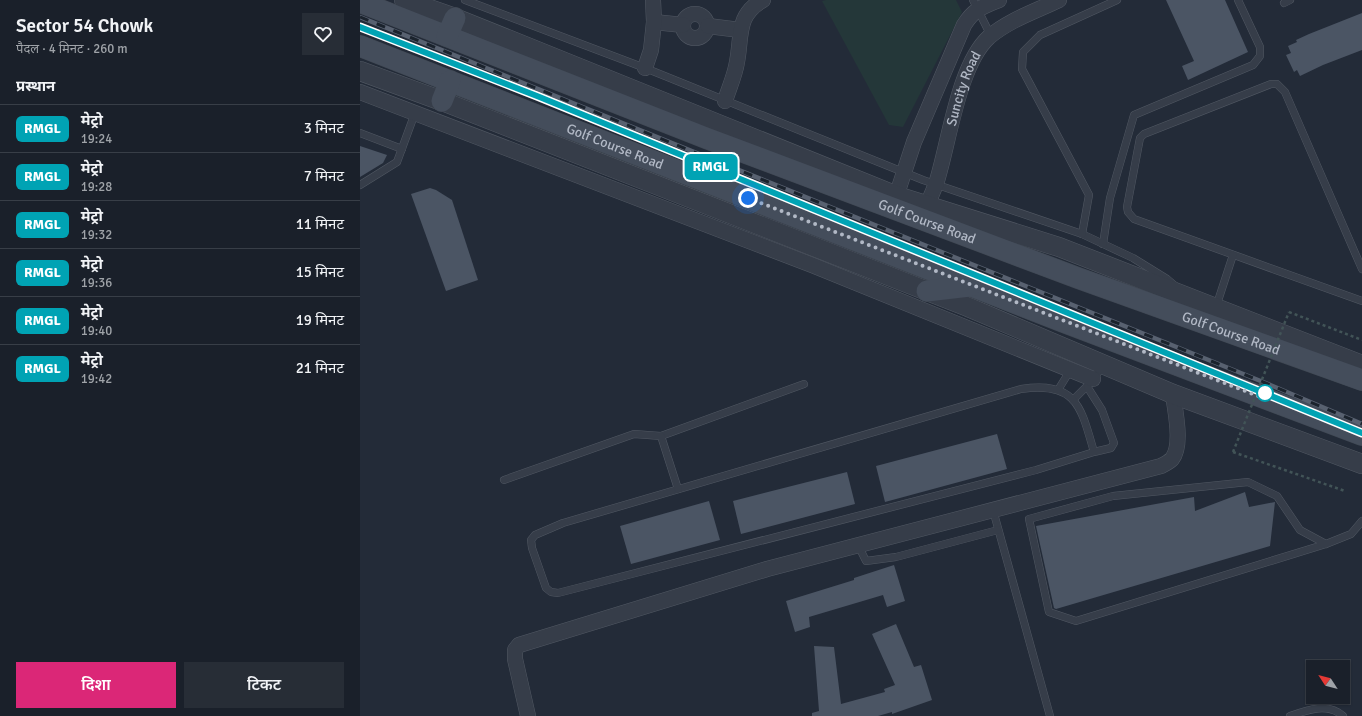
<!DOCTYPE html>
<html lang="hi">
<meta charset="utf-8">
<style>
:root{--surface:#1a202a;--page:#272d36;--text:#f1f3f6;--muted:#9fa3a8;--line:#383e47;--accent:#db2777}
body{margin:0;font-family:Signika,"Noto Sans Devanagari",sans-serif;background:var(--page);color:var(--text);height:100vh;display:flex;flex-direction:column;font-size:15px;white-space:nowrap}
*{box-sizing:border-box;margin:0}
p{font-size:13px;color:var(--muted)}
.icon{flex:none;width:22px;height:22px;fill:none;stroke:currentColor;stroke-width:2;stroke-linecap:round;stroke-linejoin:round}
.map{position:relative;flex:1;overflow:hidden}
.side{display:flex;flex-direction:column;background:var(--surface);width:360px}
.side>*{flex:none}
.badge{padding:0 8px;border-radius:6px;font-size:14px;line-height:26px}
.needle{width:26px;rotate:306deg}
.buttons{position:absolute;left:946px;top:660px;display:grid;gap:8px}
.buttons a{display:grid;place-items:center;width:44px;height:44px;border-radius:0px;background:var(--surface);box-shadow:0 1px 3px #0004,0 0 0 1px var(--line);font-size:20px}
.you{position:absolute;width:20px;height:20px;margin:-10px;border:3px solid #fff;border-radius:50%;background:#1a73e8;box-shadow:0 0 0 6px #1a73e833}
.map>.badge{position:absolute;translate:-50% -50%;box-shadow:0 0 0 2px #fff}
h2{padding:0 16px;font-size:15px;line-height:36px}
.round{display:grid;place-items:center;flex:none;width:42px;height:42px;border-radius:0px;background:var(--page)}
.summary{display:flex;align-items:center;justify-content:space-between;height:68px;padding:0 16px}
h1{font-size:19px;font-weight:600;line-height:30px}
.primary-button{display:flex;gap:8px;margin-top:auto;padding:8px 16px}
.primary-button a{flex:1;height:46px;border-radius:0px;background:var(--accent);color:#fff;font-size:16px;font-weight:600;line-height:46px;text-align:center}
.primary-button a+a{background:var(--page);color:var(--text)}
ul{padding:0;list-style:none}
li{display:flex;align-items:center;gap:12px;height:48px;padding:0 16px;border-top:1px solid var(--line)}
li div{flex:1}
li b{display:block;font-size:15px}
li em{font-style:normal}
li .badge{min-width:44px;font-weight:700;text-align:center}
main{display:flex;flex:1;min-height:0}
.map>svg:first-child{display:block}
</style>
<main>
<section class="side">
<div class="summary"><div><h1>Sector 54 Chowk</h1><p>पैदल · 4 मिनट · 260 m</p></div><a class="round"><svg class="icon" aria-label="heart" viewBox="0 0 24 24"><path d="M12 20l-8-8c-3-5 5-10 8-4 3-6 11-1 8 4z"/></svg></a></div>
<h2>प्रस्थान</h2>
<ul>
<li><span class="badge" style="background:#00a3b4;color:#fff">RMGL</span><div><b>मेट्रो</b><p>19:24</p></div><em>3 मिनट</em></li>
<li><span class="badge" style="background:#00a3b4;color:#fff">RMGL</span><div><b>मेट्रो</b><p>19:28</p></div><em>7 मिनट</em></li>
<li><span class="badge" style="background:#00a3b4;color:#fff">RMGL</span><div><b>मेट्रो</b><p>19:32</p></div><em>11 मिनट</em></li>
<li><span class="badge" style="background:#00a3b4;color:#fff">RMGL</span><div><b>मेट्रो</b><p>19:36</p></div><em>15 मिनट</em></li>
<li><span class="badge" style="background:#00a3b4;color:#fff">RMGL</span><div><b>मेट्रो</b><p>19:40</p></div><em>19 मिनट</em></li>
<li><span class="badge" style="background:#00a3b4;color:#fff">RMGL</span><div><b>मेट्रो</b><p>19:42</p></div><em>21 मिनट</em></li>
</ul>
<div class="primary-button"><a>दिशा</a><a>टिकट</a></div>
</section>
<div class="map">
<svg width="1002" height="716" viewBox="0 0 1002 716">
<rect width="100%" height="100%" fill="#232b38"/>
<polygon fill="#243739" points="466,0 596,0 602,12 543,127 529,125 462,1"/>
<g fill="#4b5564">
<polygon points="806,0 865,0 888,52 828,80 822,66 834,61"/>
<polygon points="1002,13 1002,50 963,65 940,76 937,70 934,72 926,55 931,53 928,46 937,42 936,40 949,34"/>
<polygon points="0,146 27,155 23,163 0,177"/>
<polygon points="70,188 76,190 92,200 118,280 86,291 51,194"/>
<polygon points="637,434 647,469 525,502 516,466"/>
<polygon points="487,472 495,504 381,534 373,501"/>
<polygon points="885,492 889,507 915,502 910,546 696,609 694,608 676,526 834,497 835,511"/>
<polygon points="349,501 360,540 271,564 260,526"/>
<polygon points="534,565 545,601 527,607 523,595 449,617 450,627 435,632 426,601 494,580 494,578"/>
<polygon points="536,624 554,667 561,665 572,700 532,714 532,712 518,716 452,716 452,713 459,711 454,646 474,647 481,704 525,692 524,689 535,685 512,634"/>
</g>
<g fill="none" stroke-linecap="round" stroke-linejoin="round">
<g stroke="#515863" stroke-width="8">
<g id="service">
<polyline points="105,0 285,68 563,180 722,234 773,258 807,279 814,285"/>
<polyline points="613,0 631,36"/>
<polyline points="924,3 930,0"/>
<polyline points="0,133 42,149"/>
<polyline points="0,185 37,162 55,113"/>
<polyline points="722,234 729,195 662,69 663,52 680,35 757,0"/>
<polyline points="743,244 750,198 774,115 893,65 900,56 900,47 878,0"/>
<polyline points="1002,269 925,92 917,84 911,84 784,134 780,138 767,207 768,212 774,219 1002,301"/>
<polyline points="856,307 873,255"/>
<polyline points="698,390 711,369"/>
<polyline points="713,400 728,385"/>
<polyline points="301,436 444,384"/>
<path d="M734 452C721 407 717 381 661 389L203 523 175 535 171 540 172 548 186 588 191 592 198 593 676 470 734 452 751 448 754 443 742 410 728 388V385L744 365"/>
<polyline points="144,480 274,434 301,436 318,489"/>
<polyline points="633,510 690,716"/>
<polyline points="966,544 940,530 917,496 888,482 753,496 669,519 689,612 716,621 966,544 991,534 1002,521"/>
<polyline points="498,545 506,561 536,557 638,530"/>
<path d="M930 716C947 710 968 702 983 716"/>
</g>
</g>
<g stroke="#515863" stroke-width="16">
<g id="minor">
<circle cx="335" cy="26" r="12"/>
<polyline points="294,22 323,25"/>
<polyline points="348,26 380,30"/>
<polyline points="285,68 291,50 294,22 293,0"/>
<polyline points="0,92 452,265 733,379"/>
<path d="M365 101C369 88 375 75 377 62 382 36 376 15 403 0"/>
<path d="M533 206 554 142 604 25C614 9 622 7 639 0"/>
<path id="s1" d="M563 215C567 205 572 194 576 184 589 144 598 65 629 37 649 20 676 11 699 0"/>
<path d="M168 716 155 659V650L159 645 407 569 801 466C805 464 809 462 812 459 823 445 815 411 813 394"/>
</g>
</g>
<g stroke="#515863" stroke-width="20">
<g id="tertiary">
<polyline points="44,0 95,18 537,196 699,247 1002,365"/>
<polyline points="0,71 82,101 608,307 813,394 1002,464"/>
</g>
</g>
<g stroke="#3f4752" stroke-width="22">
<g id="secondary">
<path id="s2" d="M0 2 346 138 718 278 1002 380"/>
<polyline points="87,36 95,18"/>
<path id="s3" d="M0 46 701 321 1002 435"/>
<polyline points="82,101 90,81"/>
<polyline points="567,291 610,286"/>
</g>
</g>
<g stroke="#425457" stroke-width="2.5" stroke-dasharray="3 3" stroke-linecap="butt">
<polyline points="929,312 1002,340"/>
<polyline points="873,452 985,491"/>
</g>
<use href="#service" stroke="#363d49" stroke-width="7"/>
<use href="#minor" stroke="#363d49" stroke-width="15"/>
<use href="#tertiary" stroke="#363d49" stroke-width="19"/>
<use href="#secondary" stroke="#444d5b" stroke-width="21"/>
<g stroke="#586170" stroke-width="4.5">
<g id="rail">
<polyline points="0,17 908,384 1002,424"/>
<polyline points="0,27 148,84 1002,433"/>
</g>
</g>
<use href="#rail" stroke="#1b232d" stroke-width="3" stroke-dasharray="9" stroke-linecap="butt"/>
<polyline stroke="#425457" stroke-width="2.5" stroke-dasharray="3 3" stroke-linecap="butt" points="873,452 929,312"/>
</g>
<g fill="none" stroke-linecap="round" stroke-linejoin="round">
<g stroke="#fff" stroke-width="9">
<polyline id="line" points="0,27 177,96 1002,433"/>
</g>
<use href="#line" stroke="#00a3b4" stroke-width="6"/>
<polyline stroke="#b1b8c5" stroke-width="4" stroke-dasharray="0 7.2" points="388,198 885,391 898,396 905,393"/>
</g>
<circle fill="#fff" stroke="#00a3b4" stroke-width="2" cx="905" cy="393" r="8"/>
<g text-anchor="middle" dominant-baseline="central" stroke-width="3.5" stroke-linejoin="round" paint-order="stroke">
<g font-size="14" fill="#b1b8c5" stroke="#1b232d">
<text stroke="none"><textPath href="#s1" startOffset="133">Suncity Road</textPath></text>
<text stroke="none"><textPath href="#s3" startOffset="274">Golf Course Road</textPath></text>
<text stroke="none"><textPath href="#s2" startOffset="608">Golf Course Road</textPath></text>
<text stroke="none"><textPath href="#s2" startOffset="932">Golf Course Road</textPath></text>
</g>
</g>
</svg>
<div class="buttons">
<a><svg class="needle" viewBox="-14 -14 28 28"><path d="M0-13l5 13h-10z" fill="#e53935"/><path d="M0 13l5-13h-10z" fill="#9fa3a8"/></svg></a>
</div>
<div class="you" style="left:388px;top:198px"></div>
<b class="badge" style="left:351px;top:167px;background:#00a3b4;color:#fff">RMGL</b>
</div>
</main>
